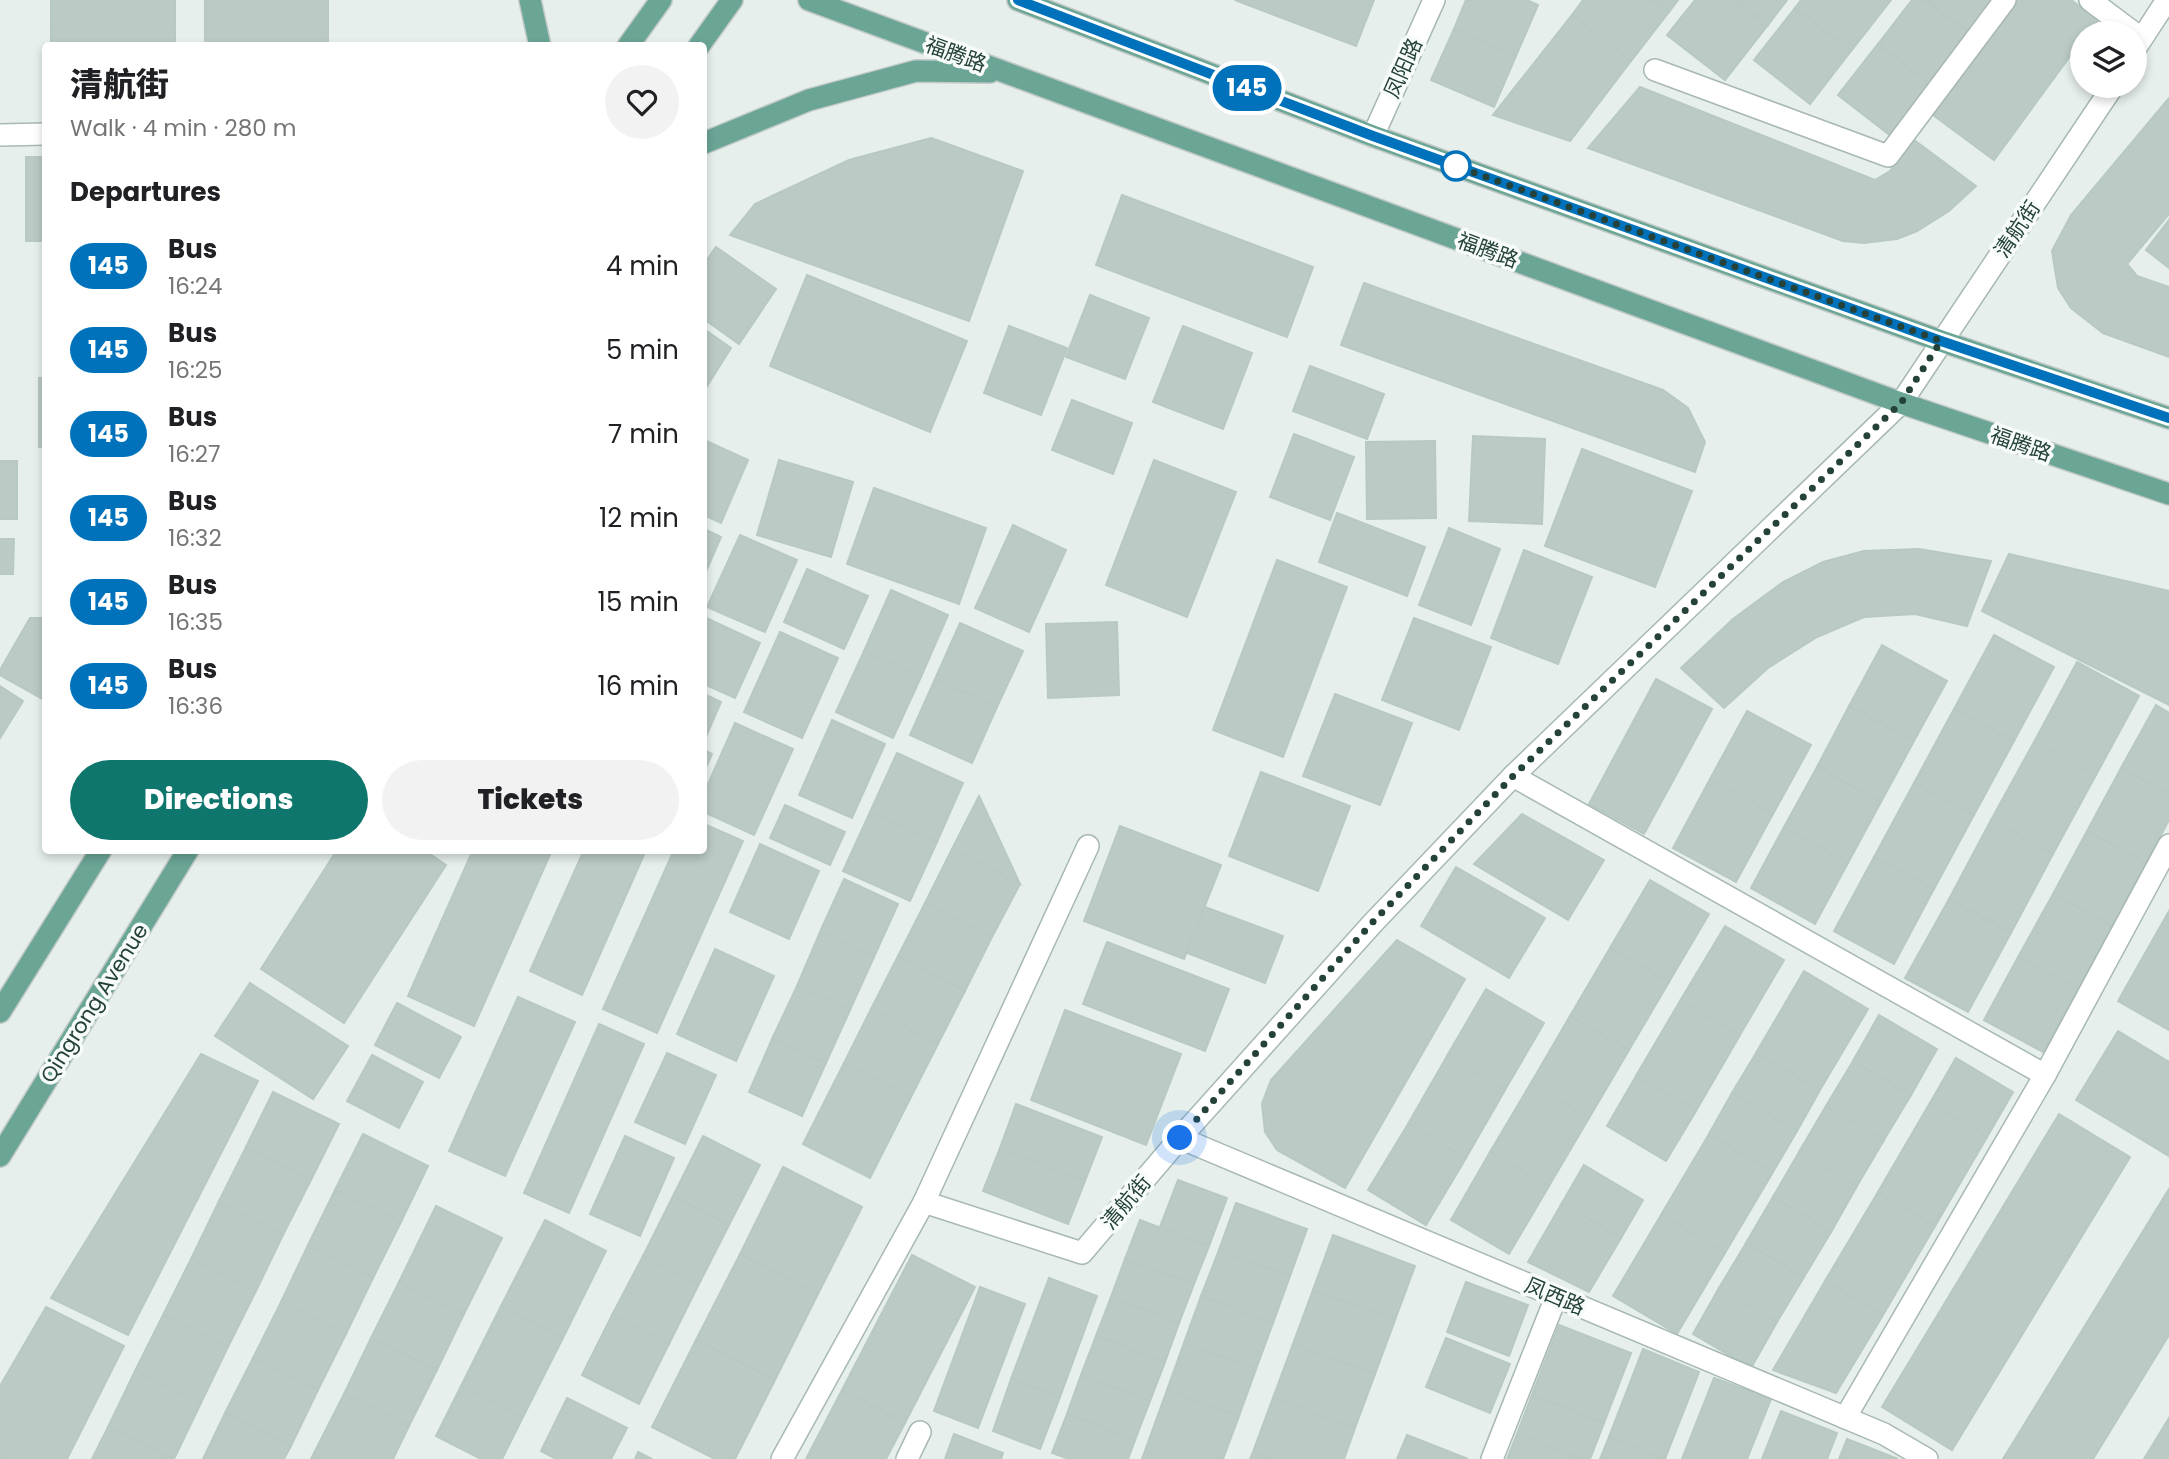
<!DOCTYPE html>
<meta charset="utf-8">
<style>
:root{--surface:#fff;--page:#f2f2f2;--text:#202124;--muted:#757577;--accent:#0f766e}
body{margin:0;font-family:Poppins,"Noto Sans SC",sans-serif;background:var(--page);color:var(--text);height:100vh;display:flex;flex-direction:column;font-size:26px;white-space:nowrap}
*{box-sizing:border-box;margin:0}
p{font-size:23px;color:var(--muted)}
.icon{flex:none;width:38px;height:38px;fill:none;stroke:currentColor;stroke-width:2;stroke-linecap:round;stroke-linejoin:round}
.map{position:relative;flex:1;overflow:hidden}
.drawer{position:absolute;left:42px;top:42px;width:665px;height:812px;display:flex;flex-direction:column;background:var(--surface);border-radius:7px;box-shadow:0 4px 10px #0003}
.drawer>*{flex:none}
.badge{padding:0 14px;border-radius:23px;font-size:24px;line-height:46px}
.fabs{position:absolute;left:2070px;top:21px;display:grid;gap:14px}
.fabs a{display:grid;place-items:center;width:77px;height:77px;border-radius:50%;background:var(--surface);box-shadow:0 4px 10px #0003;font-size:35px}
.you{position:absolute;width:35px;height:35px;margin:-18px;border:5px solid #fff;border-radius:50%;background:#1a73e8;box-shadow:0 0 0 10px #1a73e833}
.map>.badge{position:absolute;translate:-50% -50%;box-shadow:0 0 0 4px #fff}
h2{padding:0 28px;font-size:26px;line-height:63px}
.round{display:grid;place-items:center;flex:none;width:74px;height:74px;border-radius:37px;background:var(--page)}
.overview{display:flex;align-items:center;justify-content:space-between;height:119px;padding:0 28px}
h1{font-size:33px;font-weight:800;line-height:52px}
.button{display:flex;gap:14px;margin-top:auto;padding:14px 28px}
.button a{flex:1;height:80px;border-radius:42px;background:var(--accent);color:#fff;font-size:28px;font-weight:800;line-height:80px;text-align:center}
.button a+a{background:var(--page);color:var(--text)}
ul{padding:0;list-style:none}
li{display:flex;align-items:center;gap:21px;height:84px;padding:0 28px}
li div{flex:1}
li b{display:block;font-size:26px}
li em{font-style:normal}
li .badge{min-width:77px;font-weight:700;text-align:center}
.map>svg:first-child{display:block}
</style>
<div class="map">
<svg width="2169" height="1459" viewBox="0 0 2169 1459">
<rect width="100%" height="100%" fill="#e6efeb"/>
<g fill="#bbcac4" stroke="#b8c9c2" stroke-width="2">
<rect x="51" y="0" width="124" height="27"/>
<rect x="205" y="0" width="123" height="46"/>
<polygon points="1235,0 1374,0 1356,46"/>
<polygon points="1466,0 1527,0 1538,5 1516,56 1454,29"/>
<polygon points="1583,0 1653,0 1669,12 1631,61 1572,15"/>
<polygon points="1653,0 1678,0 1669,12"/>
<polygon points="1695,0 1736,0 1768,25 1725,80 1667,35"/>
<polygon points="1736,0 1787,0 1768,25"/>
<polygon points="1801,0 1891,0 1851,51 1795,8"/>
<polygon points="1912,0 1926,0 1970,34 1930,85 1878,44"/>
<polygon points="1926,0 1996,0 1970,34"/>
<polygon points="2018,0 2071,0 2098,20 2088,33 2082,33 2082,40 1994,160 1933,115"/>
<polygon points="1795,8 1851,51 1810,104 1754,60"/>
<polygon points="1572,15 1631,61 1570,141 1493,115"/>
<rect x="51" y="27" width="124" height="19"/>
<polygon points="1454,29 1516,56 1494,107 1431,80"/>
<polygon points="1878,44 1930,85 1891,136 1838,95"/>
<polygon points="1640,87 1875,180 1890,171 1914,140 1976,186 1949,211 1917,231 1897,239 1864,243 1843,241 1588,148"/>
<polygon points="2169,98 2169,214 2127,264 2137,276 2169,287 2169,357 2103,333 2071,308 2058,288 2052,251 2071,215"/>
<polygon points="931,138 1023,171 969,321 730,235 755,204 849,160"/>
<rect x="26" y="157" width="20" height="84"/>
<polygon points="1122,195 1313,267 1287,337 1096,265"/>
<polygon points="2169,220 2169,268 2146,250"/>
<polygon points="716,247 776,289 739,344 704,319 704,264"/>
<polygon points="807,275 967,341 930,432 770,366"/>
<polygon points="1364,283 1663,390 1688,408 1705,442 1695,472 1341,345"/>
<polygon points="1090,295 1149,318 1125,379 1066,357"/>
<polygon points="1009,326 1067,348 1041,415 984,393"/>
<polygon points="1183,326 1252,353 1223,429 1153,402"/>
<polygon points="704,329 731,348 704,391"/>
<polygon points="1310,366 1384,394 1367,439 1293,411"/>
<rect x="39" y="378" width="7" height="69"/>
<polygon points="1072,400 1132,423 1113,474 1052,450"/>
<polygon points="1294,434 1354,457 1330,520 1270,497"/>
<polygon points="1473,436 1545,439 1542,524 1469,521"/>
<polygon points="704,440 748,460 721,523 704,515"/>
<polygon points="1435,441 1436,518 1367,519 1366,442"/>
<polygon points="1582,449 1692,491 1655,587 1545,546"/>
<polygon points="779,460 853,482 831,557 757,535"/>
<polygon points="1154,460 1236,492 1187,617 1106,585"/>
<rect x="0" y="461" width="17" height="58"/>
<polygon points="874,488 986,528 959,604 847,564"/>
<polygon points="1337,513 1425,547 1407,596 1319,562"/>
<polygon points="1013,525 1066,550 1029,632 975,608"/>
<polygon points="1449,528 1500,549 1471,625 1419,605"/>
<polygon points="704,529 721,537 704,576"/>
<polygon points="740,535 797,560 765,632 707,607"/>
<polygon points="0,539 14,539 13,574 0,574"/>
<polygon points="1919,549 1991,561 1967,626 1915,614 1864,617 1817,637 1768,668 1724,708 1681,668 1733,619 1783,582 1823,562 1864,551"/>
<polygon points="1524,550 1592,577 1558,664 1491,638"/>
<polygon points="2009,554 2169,591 2169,705 1982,611"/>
<polygon points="1277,560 1347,587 1283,757 1213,730"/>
<polygon points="807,569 868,596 844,649 784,622"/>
<polygon points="891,590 948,615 921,677 864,651"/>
<polygon points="704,617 760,643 735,698 704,684"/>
<polygon points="30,618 46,618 46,701 0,675 0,670"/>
<polygon points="1414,618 1491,647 1459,730 1382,700"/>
<polygon points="1117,622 1119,695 1048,698 1046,624"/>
<polygon points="960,623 1023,651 997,707 935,679"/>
<polygon points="780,632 838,658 802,738 744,712"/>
<polygon points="1994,635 2054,667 2014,741 1954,709"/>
<polygon points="1882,645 1947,681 1914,741 1849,706"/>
<polygon points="864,651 921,677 893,738 836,712"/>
<polygon points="2077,662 2139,696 2096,775 2034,742"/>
<polygon points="935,679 997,707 972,763 910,735"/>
<polygon points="1656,679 1712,709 1644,834 1589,804"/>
<polygon points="0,686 23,701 0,738"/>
<polygon points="704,694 721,702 705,739 704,739"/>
<polygon points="1335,694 1412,723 1380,805 1303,776"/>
<polygon points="2156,705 2169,713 2169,794 2121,768"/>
<polygon points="1849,706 1914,741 1881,802 1817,767"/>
<polygon points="1954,709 2014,741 1974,815 1914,783"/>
<polygon points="1747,711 1811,745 1773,814 1710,779"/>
<polygon points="832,720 885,744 852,818 799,795"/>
<polygon points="735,723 793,749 754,835 704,812 704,793"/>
<polygon points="2034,742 2096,775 2053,854 1991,820"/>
<polygon points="704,750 712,754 704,772"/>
<polygon points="897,753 963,783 937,842 870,812"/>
<polygon points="1817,767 1881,802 1848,863 1784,827"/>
<polygon points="2121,768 2169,794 2169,820 2146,863 2087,831"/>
<polygon points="1261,772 1350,806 1318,891 1229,856"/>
<polygon points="1710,779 1773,814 1736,882 1673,848"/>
<polygon points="1914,783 1974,815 1934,889 1874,857"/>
<polygon points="979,796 1020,884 952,849"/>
<polygon points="785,805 845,832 830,865 770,838"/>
<polygon points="870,812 937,842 910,901 843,871"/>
<polygon points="1522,814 1604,860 1568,920 1474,864"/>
<polygon points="1991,820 2053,854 2011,933 1949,899"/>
<polygon points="704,824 743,841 657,1033 603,1009 674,850 704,850"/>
<polygon points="1120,826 1221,865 1184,959 1084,921"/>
<polygon points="1784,827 1848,863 1815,924 1751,888"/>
<polygon points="2087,831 2146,863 2112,926 2053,894"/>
<polygon points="760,844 819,871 789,939 730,912"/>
<polygon points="952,849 1020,884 992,937 925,903"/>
<polygon points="337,850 424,850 446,865 344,1023 261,969"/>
<polygon points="473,850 552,850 474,1026 408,996"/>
<polygon points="584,850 646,850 582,995 530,971"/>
<polygon points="1874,857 1934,889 1894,964 1834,931"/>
<polygon points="1456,867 1545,918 1509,978 1421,926"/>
<polygon points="844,879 898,904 874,957 820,932"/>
<polygon points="1650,880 1709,914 1669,982 1610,948"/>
<polygon points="2053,894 2112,926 2078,989 2018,957"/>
<polygon points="1949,899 2011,933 1968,1012 1905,978"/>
<polygon points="925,903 992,937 965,991 898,956"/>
<polygon points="1205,907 1283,936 1265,983 1187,953"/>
<polygon points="2169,911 2169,1030 2118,1001"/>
<polygon points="1725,926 1784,960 1740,1035 1680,1001"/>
<polygon points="820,932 874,957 850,1010 797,986"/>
<polygon points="1397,940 1465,979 1345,1188 1277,1150 1265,1132 1262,1104 1271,1080"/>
<polygon points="1107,942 1229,989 1205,1051 1083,1004"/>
<polygon points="1610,948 1669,982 1629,1050 1570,1016"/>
<polygon points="715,949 774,976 736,1061 677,1034"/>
<polygon points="898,956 965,991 938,1044 871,1009"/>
<polygon points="2018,957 2078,989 2043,1052 1984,1020"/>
<polygon points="1804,971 1868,1009 1820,1090 1756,1053"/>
<polygon points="250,983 348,1046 313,1099 215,1036"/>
<polygon points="797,986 850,1010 826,1063 772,1039"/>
<polygon points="1486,989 1544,1023 1505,1090 1447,1056"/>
<polygon points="518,997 575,1022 505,1176 449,1151"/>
<polygon points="1680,1001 1740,1035 1696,1111 1636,1076"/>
<polygon points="397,1003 461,1037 439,1078 375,1045"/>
<polygon points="871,1009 938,1044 911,1097 844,1063"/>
<polygon points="1065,1010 1181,1054 1146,1145 1031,1100"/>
<polygon points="1879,1015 1937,1049 1911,1095 1853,1061"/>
<polygon points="1570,1016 1629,1050 1589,1118 1531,1083"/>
<polygon points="599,1024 644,1044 569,1213 524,1193"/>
<polygon points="2118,1031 2169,1062 2169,1156 2076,1100"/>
<polygon points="772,1039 826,1063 802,1116 749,1092"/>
<polygon points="667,1053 716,1075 685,1144 635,1122"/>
<polygon points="1756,1053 1820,1090 1797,1131 1732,1093"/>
<polygon points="201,1054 258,1081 128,1335 51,1298"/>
<polygon points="372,1055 423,1082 399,1128 347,1101"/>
<polygon points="1447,1056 1505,1090 1466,1158 1408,1124"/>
<polygon points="1956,1058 2013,1092 1987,1137 1930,1103"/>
<polygon points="1853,1061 1911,1095 1884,1140 1826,1106"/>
<polygon points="844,1063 911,1097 870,1178 803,1144"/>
<polygon points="1636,1076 1696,1111 1666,1161 1607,1126"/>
<polygon points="1531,1083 1589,1118 1549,1186 1490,1152"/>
<polygon points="273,1092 339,1124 311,1180 246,1147"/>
<polygon points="1732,1093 1797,1131 1773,1172 1709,1134"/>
<polygon points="1930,1103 1987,1137 1935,1226 1878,1192"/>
<polygon points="1016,1104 1102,1137 1085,1181 1000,1148"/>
<polygon points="1826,1106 1884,1140 1857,1186 1799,1152"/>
<polygon points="2059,1114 2130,1157 1952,1450 1882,1407"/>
<polygon points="1408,1124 1466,1158 1426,1225 1368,1190"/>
<polygon points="363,1134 428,1166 401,1222 335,1190"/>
<polygon points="1709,1134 1773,1172 1725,1253 1661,1215"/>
<polygon points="625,1136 674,1158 640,1236 590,1214"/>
<polygon points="703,1136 760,1165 729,1225 673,1196"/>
<polygon points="246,1147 311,1180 283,1235 218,1203"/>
<polygon points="1000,1148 1085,1181 1068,1224 983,1191"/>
<polygon points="1490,1152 1549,1186 1509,1254 1451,1220"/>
<polygon points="1799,1152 1857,1186 1831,1232 1773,1197"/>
<polygon points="1584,1165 1643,1200 1621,1238 1562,1203"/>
<polygon points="783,1167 862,1207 818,1294 740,1254"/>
<polygon points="1178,1180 1227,1198 1209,1246 1160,1227"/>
<polygon points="2169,1189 2169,1335 2093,1459 2003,1459"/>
<polygon points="335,1190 401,1222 373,1278 308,1245"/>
<polygon points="1878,1192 1935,1226 1883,1315 1825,1281"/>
<polygon points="673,1196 729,1225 699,1284 643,1256"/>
<polygon points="1773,1197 1831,1232 1804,1277 1746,1243"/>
<polygon points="218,1203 283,1235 256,1291 191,1259"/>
<polygon points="1236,1203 1307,1229 1290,1276 1219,1250"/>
<polygon points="1562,1203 1621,1238 1589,1292 1528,1262"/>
<polygon points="436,1206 502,1238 464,1314 399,1282"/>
<polygon points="1661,1215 1725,1253 1677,1334 1613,1296"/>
<polygon points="545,1220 606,1251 563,1338 501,1306"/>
<polygon points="1140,1220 1209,1246 1194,1284 1125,1259"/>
<polygon points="1333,1235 1415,1266 1395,1320 1313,1290"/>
<polygon points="1746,1243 1804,1277 1777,1322 1719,1288"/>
<polygon points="308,1245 373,1278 346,1334 281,1302"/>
<polygon points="1219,1250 1290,1276 1273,1323 1201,1296"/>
<polygon points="740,1254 818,1294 775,1380 696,1340"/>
<polygon points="912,1255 975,1287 905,1423 842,1390"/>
<polygon points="643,1256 699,1284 669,1344 612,1315"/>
<polygon points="191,1259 256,1291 228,1347 163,1315"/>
<polygon points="1125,1259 1194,1284 1179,1323 1111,1297"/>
<polygon points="1049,1278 1097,1296 1060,1397 1011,1379"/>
<polygon points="1825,1281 1883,1315 1836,1393 1773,1370"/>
<polygon points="399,1282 464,1314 437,1370 371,1338"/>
<polygon points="1466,1282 1528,1305 1509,1356 1447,1332"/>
<polygon points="980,1287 1025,1304 978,1428 934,1411"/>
<polygon points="1719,1288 1777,1322 1751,1368 1693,1334"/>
<polygon points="1313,1290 1395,1320 1375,1374 1293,1344"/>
<polygon points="1201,1296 1273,1323 1256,1369 1184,1343"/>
<polygon points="1111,1297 1179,1323 1165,1362 1096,1336"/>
<polygon points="281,1302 346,1334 318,1390 253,1358"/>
<polygon points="501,1306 563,1338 523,1417 461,1386"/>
<polygon points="46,1307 124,1346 67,1459 0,1459 0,1386"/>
<polygon points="163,1315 228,1347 201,1403 135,1371"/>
<polygon points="612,1315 669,1344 639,1404 582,1375"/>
<polygon points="1559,1325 1631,1353 1604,1423 1532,1395"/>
<polygon points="1096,1336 1165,1362 1150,1401 1081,1375"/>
<polygon points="371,1338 437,1370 409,1426 344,1394"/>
<polygon points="1446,1338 1510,1364 1490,1413 1426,1387"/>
<polygon points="696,1340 775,1380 735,1459 715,1459 652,1427"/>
<polygon points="1184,1343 1256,1369 1239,1416 1167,1390"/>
<polygon points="1293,1344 1375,1374 1355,1428 1273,1398"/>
<polygon points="1643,1349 1699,1372 1665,1459 1609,1437"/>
<polygon points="253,1358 318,1390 291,1446 225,1413"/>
<polygon points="135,1371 201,1403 174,1459 108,1427"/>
<polygon points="1081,1375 1150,1401 1135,1440 1067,1414"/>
<polygon points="1714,1378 1771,1399 1747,1459 1682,1459"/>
<polygon points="1011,1379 1060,1397 1040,1449 993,1431"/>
<polygon points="461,1386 523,1417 502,1459 481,1459 436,1436"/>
<polygon points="842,1390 905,1423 886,1459 806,1459"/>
<polygon points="1167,1390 1239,1416 1223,1459 1142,1459"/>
<polygon points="344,1394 409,1426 393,1459 311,1459"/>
<polygon points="1532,1395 1604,1423 1590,1459 1580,1459 1517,1434"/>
<polygon points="567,1398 627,1428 611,1459 556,1459 541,1451"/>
<polygon points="1273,1398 1355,1428 1344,1459 1272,1459 1253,1452"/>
<polygon points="1781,1411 1837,1433 1827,1459 1762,1459"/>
<polygon points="225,1413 291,1446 284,1459 203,1459"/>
<polygon points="1067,1414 1135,1440 1128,1459 1069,1459 1052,1453"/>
<polygon points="2169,1418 2169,1459 2144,1459"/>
<polygon points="108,1427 173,1459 92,1459"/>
<polygon points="954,1434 1003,1453 1001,1459 945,1459"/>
<polygon points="1517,1434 1580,1459 1507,1459"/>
<polygon points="1407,1435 1468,1459 1397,1459"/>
<polygon points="1609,1437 1665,1459 1600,1459"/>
<polygon points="1847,1439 1898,1459 1839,1459"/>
<polygon points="638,1452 652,1459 635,1459"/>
<polygon points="1253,1452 1272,1459 1250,1459"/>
</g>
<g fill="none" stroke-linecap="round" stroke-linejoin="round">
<g stroke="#a8b8b2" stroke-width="24">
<g id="minor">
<polyline points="2090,0 2134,33"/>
<polyline points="2135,49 2167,0"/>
<polyline points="1655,70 1888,156 2005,0"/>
<polyline points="0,135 46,134"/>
<polyline points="1373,136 1434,0"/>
<polyline points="1513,776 2045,1075"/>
<polyline points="1180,1138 1884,1434 1927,1459"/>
<polyline points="924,1202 1088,846"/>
<polyline points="1845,1418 2045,1075 2169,845"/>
<polyline points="782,1459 924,1202 1082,1253 1180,1138 1372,924 1513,776 1901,403 2113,86"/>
<polyline points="907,1459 920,1432"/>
<polyline points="1492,1459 1556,1297"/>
</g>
</g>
<g stroke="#c2cac8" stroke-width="24">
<g id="major">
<polyline points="530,0 540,46"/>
<polyline points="809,0 1901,403 2169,494"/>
<polyline points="1018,0 1373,136 1941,341 2169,418"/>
<polyline points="628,46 661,0"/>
<polyline points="699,46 732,0"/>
<polyline points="704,143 809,100 916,71 990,72"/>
<polyline points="0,1012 101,850"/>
<polyline points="0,1156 188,850"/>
</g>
</g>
<use href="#minor" stroke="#fff" stroke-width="21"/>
<use href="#major" stroke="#6aa596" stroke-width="21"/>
</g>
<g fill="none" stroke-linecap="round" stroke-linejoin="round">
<g stroke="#fff" stroke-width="16">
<polyline id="line" points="1018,0 1373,136 1941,341 2169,418"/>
</g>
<use href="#line" stroke="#0072bc" stroke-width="10"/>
<polyline stroke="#24423a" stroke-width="7" stroke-dasharray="0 12.6" points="1180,1138 1371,924 1513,776 1901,403 1941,341 1450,164 1456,166"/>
</g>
<circle fill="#fff" stroke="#0072bc" stroke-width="3.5" cx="1456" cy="166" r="14"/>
<g text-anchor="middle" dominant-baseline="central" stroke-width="7" stroke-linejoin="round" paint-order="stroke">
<g font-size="21" fill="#24423a" stroke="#f7fbf9">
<text transform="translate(956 54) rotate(20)">福腾路</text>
<text transform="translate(1403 68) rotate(-66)">凤阳路</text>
<text transform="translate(2017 229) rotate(-56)">清航街</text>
<text transform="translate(1488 250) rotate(20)">福腾路</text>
<text transform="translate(2021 444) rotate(19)">福腾路</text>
<text transform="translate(94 1003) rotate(-58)">Qingrong Avenue</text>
<text transform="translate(1126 1202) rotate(-50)">清航街</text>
<text transform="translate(1555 1296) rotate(23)">凤西路</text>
</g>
</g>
</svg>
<div class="fabs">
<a><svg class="icon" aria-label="layers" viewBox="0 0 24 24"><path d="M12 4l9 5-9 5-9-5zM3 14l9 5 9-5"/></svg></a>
</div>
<div class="you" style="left:1180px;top:1138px"></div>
<b class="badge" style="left:1247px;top:88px;background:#0072bc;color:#fff">145</b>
<section class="drawer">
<div class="overview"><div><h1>清航街</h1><p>Walk · 4 min · 280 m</p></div><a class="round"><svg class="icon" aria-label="heart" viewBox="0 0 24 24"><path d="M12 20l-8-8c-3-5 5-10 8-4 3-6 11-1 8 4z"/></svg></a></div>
<h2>Departures</h2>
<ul>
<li><span class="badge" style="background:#0072bc;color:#fff">145</span><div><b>Bus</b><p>16:24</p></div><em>4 min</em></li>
<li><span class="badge" style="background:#0072bc;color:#fff">145</span><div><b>Bus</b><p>16:25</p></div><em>5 min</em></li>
<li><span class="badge" style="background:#0072bc;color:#fff">145</span><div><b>Bus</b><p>16:27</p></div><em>7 min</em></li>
<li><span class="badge" style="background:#0072bc;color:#fff">145</span><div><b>Bus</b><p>16:32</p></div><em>12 min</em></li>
<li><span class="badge" style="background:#0072bc;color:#fff">145</span><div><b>Bus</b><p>16:35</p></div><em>15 min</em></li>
<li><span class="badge" style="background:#0072bc;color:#fff">145</span><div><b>Bus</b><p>16:36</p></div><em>16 min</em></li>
</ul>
<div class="button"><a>Directions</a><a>Tickets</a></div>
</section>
</div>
